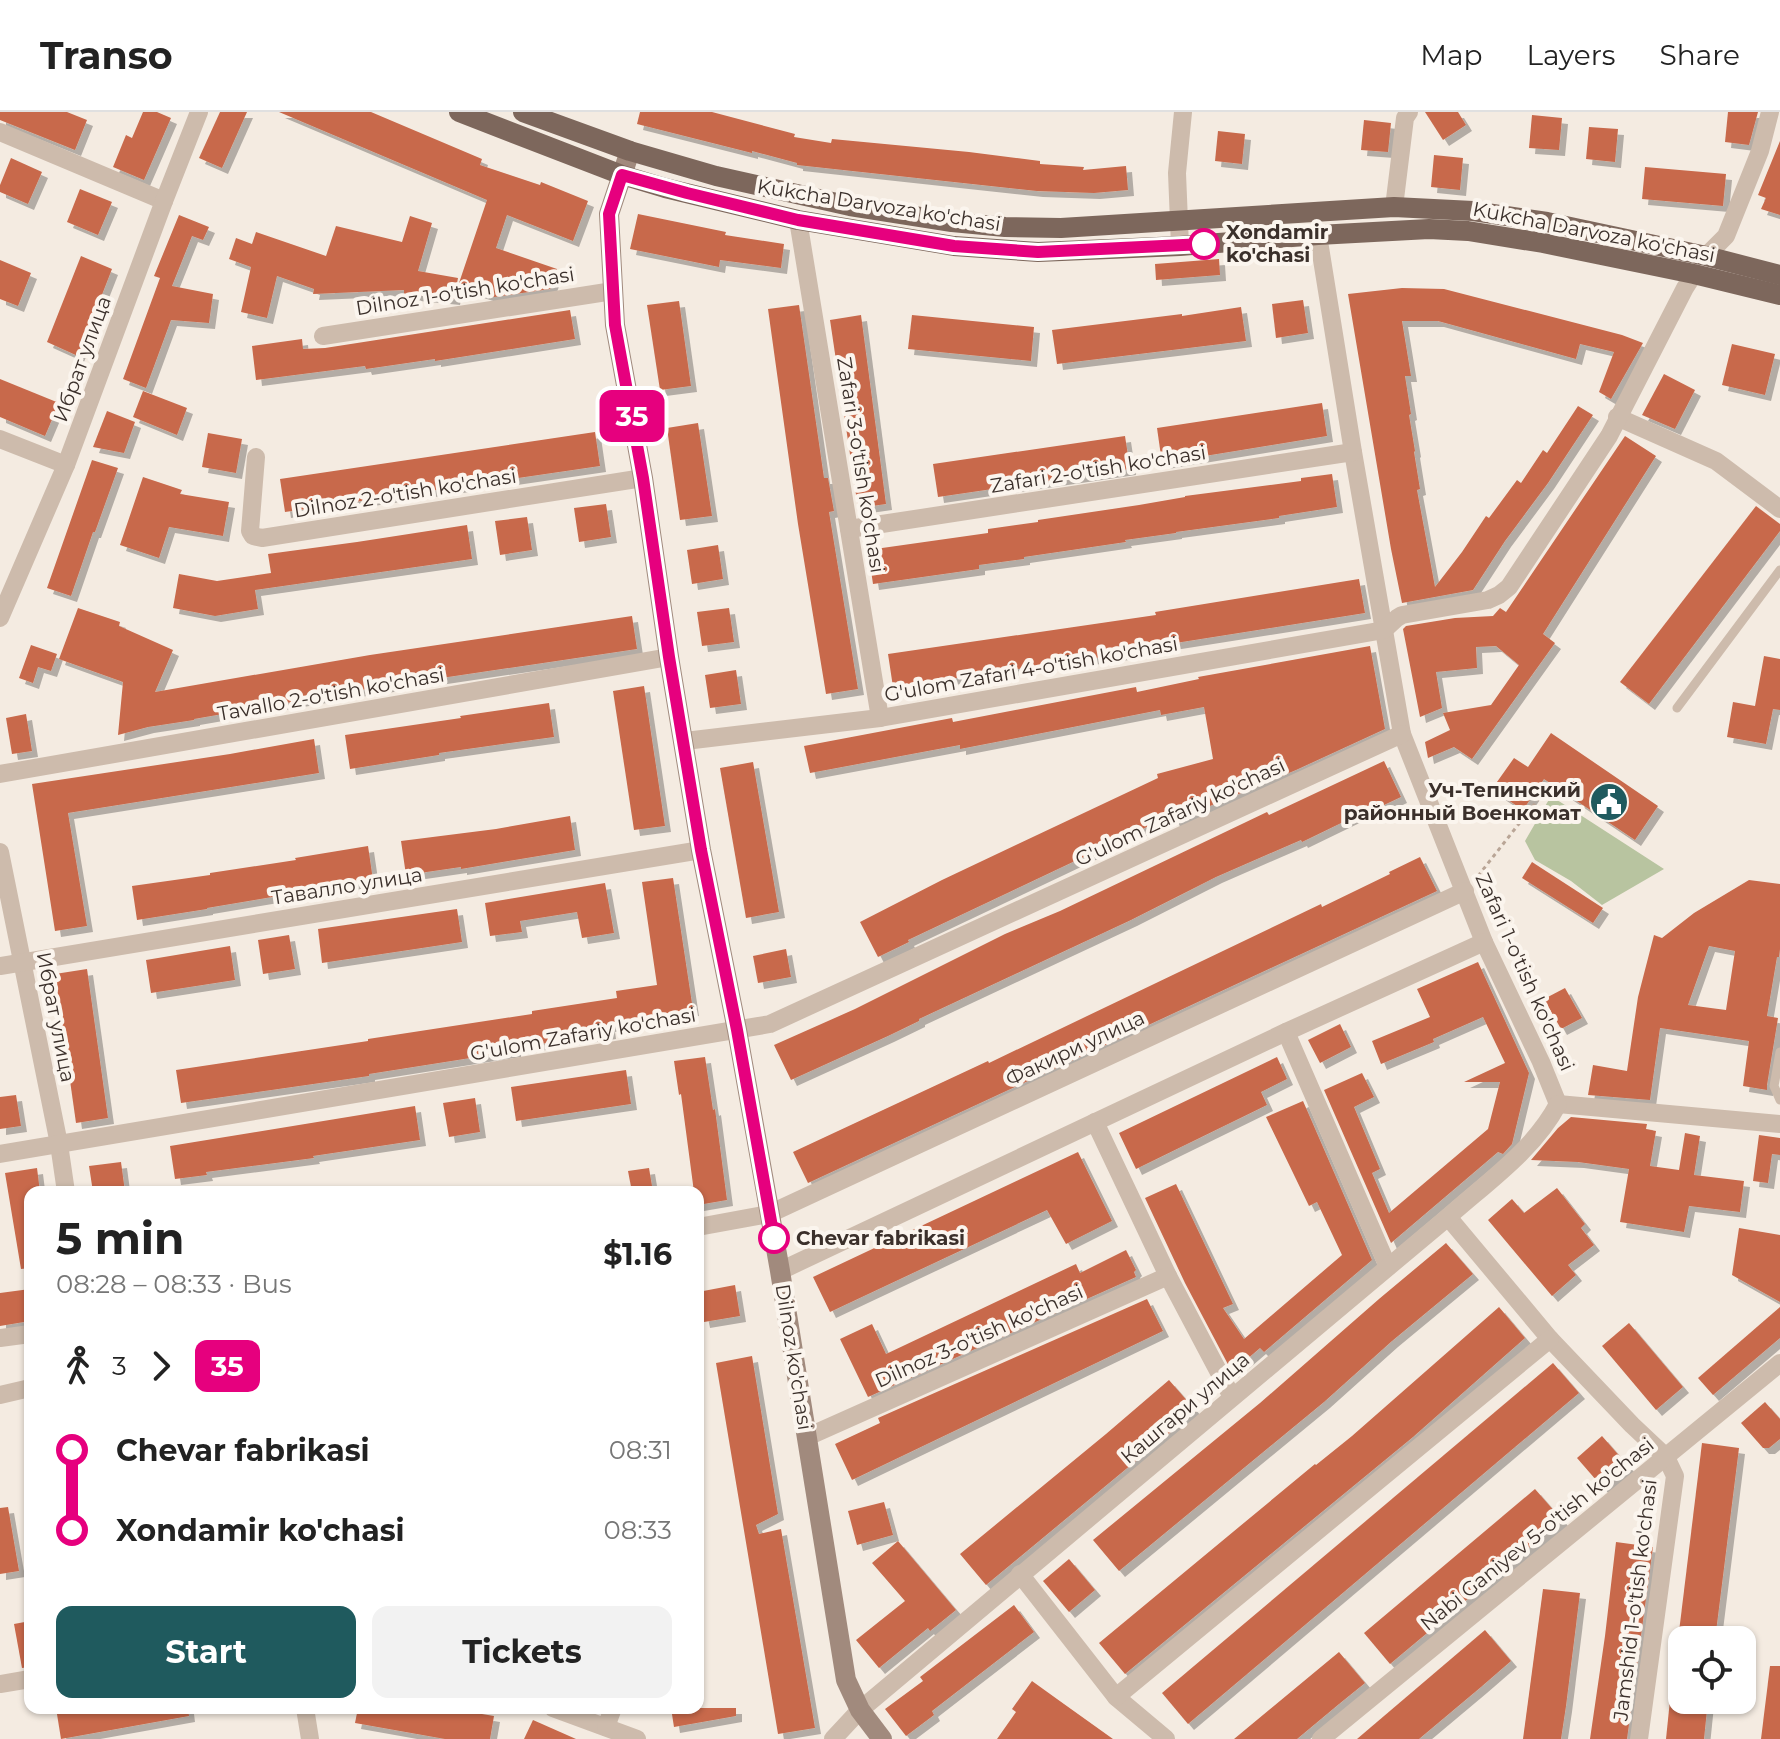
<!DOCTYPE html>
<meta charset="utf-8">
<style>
:root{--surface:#fff;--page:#f2f2f2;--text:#222;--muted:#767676;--line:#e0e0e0;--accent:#1f5a5e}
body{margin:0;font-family:Montserrat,sans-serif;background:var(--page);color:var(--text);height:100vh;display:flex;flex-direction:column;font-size:30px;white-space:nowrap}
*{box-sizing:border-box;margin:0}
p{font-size:26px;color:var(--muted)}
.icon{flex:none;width:44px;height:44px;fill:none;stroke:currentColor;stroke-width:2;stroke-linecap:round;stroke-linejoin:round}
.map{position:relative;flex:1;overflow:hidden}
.sheet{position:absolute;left:24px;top:1074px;width:680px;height:528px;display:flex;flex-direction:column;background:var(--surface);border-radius:16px;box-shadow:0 2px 6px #0004}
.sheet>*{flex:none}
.badge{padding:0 16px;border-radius:12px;font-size:28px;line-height:52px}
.tools{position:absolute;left:1668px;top:1514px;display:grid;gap:16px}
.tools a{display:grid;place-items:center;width:88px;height:88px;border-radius:16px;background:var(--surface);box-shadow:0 2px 6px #0004;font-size:40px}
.map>.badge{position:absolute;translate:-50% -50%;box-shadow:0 0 0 4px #fff}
.legs{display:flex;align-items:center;gap:12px;height:88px;padding:0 32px;font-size:26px}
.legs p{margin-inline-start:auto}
.head{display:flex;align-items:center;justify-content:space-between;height:136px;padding:0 32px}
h1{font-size:44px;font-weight:700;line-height:60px}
.action{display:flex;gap:16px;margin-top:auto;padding:16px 32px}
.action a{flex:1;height:92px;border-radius:16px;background:var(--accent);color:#fff;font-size:32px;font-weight:700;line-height:92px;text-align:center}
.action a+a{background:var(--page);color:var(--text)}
ul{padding:0 32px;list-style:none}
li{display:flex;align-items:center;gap:28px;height:80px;font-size:30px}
li i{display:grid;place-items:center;width:12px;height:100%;margin:0 10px;background:currentColor}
li i::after{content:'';width:20px;height:20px;margin:-10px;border:6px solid;border-radius:50%;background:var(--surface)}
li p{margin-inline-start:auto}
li:first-child i{background:linear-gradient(#0000 50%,currentColor 0)}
li:last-child i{background:linear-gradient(currentColor 50%,#0000 0)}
header{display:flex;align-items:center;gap:48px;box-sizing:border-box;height:112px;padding:0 40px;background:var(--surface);border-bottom:2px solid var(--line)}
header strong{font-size:38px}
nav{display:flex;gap:44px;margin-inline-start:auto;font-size:28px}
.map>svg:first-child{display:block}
</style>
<header>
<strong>Transo</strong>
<nav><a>Map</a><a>Layers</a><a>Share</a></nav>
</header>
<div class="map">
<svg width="1780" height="1627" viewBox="0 0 1780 1627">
<defs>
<filter id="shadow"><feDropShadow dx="6" dy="6" stdDeviation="0" flood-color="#0004"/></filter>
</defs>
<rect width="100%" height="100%" fill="#f4ebe1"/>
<polygon fill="#b8c4a0" points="1551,684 1664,757 1602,793 1571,769 1535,748 1525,729"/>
<g fill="#c8694b" fill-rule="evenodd" filter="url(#shadow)">
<polygon points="0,0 67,0 87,8 75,38 0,8"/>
<polygon points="143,0 157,0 171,6 144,68 113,55 126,23 132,26"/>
<polygon points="220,0 247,0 222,56 199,46"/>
<polygon points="279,0 371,0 482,47 480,53 540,73 541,70 588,89 573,129 507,103 496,136 557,157 550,177 494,185 458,174 487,88"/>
<polygon points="640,0 712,0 795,22 794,25 831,31 832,27 969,40 1040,49 1040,52 1084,55 1083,58 1126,54 1128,78 1094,81 1037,79 797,53 797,51 752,39 752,41 637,12"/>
<polygon points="1425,0 1458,0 1466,13 1443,28"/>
<polygon points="1728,0 1758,0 1749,33 1725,30"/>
<polygon points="1532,3 1562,6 1559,38 1529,36"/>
<polygon points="1364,8 1391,11 1388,40 1361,38"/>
<polygon points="1589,15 1618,17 1615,50 1586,47"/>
<polygon points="1218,19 1245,22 1242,52 1215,49"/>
<polygon points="1780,29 1780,103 1761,97 1766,86 1758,83"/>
<polygon points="1434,43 1463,46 1460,78 1431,75"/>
<polygon points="11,46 42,60 28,92 0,80 0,73"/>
<polygon points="1645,55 1726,62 1723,94 1642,87"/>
<polygon points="80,77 112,90 98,123 67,110"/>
<polygon points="638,102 726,120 725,123 784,132 781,156 720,148 719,155 630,137"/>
<polygon points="179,103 209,115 203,128 192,124 172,174 213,182 209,211 171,208 146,276 123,267 160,166 154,164"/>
<polygon points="410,104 432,111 418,159 458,166 454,187 404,182 404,178 313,182 314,177 277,164 267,206 241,200 251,155 229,147 236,126 252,132 256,120 326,144 336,114 402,130"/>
<polygon points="81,144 112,157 78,244 47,230"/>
<polygon points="1219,147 1220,163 1156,168 1155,152"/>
<polygon points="0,148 31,161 18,194 0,187"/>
<polygon points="1402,176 1444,177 1622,223 1643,231 1611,287 1599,280 1614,240 1580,232 1576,247 1438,209 1402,209 1411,264 1405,264 1411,302 1409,303 1415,339 1414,340 1420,377 1417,378 1435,475 1462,440 1486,404 1489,406 1517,368 1521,371 1543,338 1547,341 1578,294 1593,303 1548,371 1505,429 1473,478 1402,491 1391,437 1348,182"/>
<polygon points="1303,188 1308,221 1276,226 1272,192"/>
<polygon points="679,189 691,274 660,278 647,193"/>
<polygon points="799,193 824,366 828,366 834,399 829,400 858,577 826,582 798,412 768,197"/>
<polygon points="1241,195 1246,229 1057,252 1052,218 1182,202 1182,204"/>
<polygon points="570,198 575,227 435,249 435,247 366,257 365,254 256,268 252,234 302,227 303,237 325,236"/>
<polygon points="861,203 886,392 858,396 830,208"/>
<polygon points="912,203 1034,215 1031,249 908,237"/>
<polygon points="1732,232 1775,242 1765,283 1722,273"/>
<polygon points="1664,262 1695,278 1675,317 1642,303"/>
<polygon points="0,267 59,291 45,324 0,305"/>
<polygon points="143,279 187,296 177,323 133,305"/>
<polygon points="1322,291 1327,324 1162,351 1157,316"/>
<polygon points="107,299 135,310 124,341 93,335"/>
<polygon points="698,311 712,404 680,408 667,316"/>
<polygon points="595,320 600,354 285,400 280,367"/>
<polygon points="208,321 242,327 236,361 202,355"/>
<polygon points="1125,324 1130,357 938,385 933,352"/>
<polygon points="1625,324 1656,344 1543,522 1555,531 1472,647 1454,635 1428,646 1425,630 1450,618 1443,601 1491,593 1519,553 1496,534 1476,535 1477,556 1436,560 1442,596 1420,605 1403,517 1406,514 1455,506 1493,504 1500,496 1506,500"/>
<polygon points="92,348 118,356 95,420 93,420 71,484 47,476"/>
<polygon points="1332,362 1337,395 1279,404 1279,406 1176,420 1176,421 1125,428 1126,430 1024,445 1024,447 979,453 979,457 873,472 868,438 988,421 988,417 1038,410 1038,408 1139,393 1185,385 1185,384 1301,369 1301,366"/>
<polygon points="143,365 182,378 180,382 229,390 223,424 169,415 159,446 120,433"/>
<polygon points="606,392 611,425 579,430 574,396"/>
<polygon points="1756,394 1780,412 1780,419 1649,592 1620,570"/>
<polygon points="527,405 532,438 500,443 495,409"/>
<polygon points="467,413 472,447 255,478 258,497 215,504 173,496 179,462 217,469 271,461 268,442 357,430"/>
<polygon points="718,433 723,467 692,472 687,438"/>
<polygon points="1359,467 1365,501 1144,536 1144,539 893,575 888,542 1156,503 1155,500"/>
<polygon points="78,496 120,510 119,514 173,538 155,580 370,543 632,504 637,537 361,578 194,607 194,608 148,615 118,623 123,570 59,547"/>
<polygon points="729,496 734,530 702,534 697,500"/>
<polygon points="31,533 57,542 51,559 38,555 33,571 19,566"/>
<polygon points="1370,534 1385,617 1296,658 1174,709 1172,703 908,828 909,830 878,845 860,810 942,768 1158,666 1157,662 1213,647 1204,595 1161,603 1160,598 960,637 960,633 810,661 804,634 952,606 953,610 1136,575 1137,580 1199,567 1198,565"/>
<polygon points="1764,544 1780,547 1780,598 1773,597 1766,632 1727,625 1733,590 1755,594"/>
<polygon points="736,558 741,592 710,596 705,563"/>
<polygon points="644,574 665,714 634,718 613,579"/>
<polygon points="549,591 554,625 439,641 439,643 350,657 345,623 461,606 460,604"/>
<polygon points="26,602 32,639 12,642 6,606"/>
<polygon points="1551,621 1658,694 1635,728 1544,667 1523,698 1492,677 1514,646 1528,655"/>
<polygon points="314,627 319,661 68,701 87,814 55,819 32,672 230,642"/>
<polygon points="1384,649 1401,685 1369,700 1368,698 1302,730 1301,728 1216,765 1131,808 919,907 919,909 888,924 791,968 774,933 855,897 1005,822 1060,799 1267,700 1269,703"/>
<polygon points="753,650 779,800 746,806 720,656"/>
<polygon points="570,704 575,738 461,757 461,755 406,763 401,729 496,717"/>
<polygon points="368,734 373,768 207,796 207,797 137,808 132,774 210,763 210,761 296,748 295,746"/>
<polygon points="1420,745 1437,779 808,1071 793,1040 988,949 989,951 1321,792 1322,795 1390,762 1389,760"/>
<polygon points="1532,750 1603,796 1593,811 1522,766"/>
<polygon points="673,766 693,898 652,904 652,908 609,914 610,921 515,936 515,939 369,962 369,964 181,991 176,958 368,929 368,927 532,902 532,899 617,886 616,879 657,873 642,770"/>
<path d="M1749 768 1780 772V837L1779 845H1777L1767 904 1778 906 1767 973V978L1743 974 1749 929 1660 916 1650 988 1588 983 1593 953 1627 959 1638 885 1654 823 1662 826 1694 801ZM1709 834 1735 839 1726 898 1688 893Z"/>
<polygon points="605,771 614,821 582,826 577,800 520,809 522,820 490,824 485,791"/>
<polygon points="457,797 462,830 322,851 318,817"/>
<polygon points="289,823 295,857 263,862 258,828"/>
<polygon points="230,834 235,868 151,881 146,848"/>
<polygon points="786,837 791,865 758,871 753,844"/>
<polygon points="1478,850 1529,961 1512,1032 1503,1042 1498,1040 1391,1131 1324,978 1362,961 1374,985 1354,995 1380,1057 1372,1061 1389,1101 1488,1017 1500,970 1464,970 1505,951 1483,905 1433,927 1434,930 1381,952 1372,929 1430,905 1417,877"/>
<polygon points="87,857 108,1006 76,1011 55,862"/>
<polygon points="1565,876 1582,906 1561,917 1544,887"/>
<polygon points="1340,912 1351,935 1320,951 1308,928"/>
<polygon points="705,945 713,998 715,997 727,1088 698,1093 698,1080 694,1080 681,982 679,983 674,949"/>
<polygon points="1277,945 1287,967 1261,980 1267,993 1136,1057 1119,1021"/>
<polygon points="626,958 631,992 516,1009 511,975"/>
<polygon points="16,983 21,1014 0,1017 0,985"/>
<polygon points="475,986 480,1020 449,1025 443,991"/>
<polygon points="1303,989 1372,1148 1264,1240 1260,1236 1232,1260 1185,1171 1145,1086 1176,1072 1233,1192 1223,1196 1244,1227 1342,1143 1317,1090 1309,1094 1266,1005"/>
<polygon points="415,994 420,1028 313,1044 314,1046 206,1060 207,1063 175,1067 170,1034"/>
<polygon points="1571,1005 1647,1012 1646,1017 1656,1019 1650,1054 1679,1058 1685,1021 1700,1024 1694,1063 1744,1069 1740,1100 1689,1094 1684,1120 1620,1110 1629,1057 1578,1050 1531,1048 1558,1016"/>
<polygon points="1759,1023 1780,1026 1780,1043 1772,1042 1768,1071 1753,1069"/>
<polygon points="1078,1040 1112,1109 1066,1132 1047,1098 830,1200 813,1165"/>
<polygon points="121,1050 125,1080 93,1080 89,1054"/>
<polygon points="37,1056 40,1080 30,1080 30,1156 21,1157 5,1061"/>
<polygon points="649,1056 653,1080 632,1080 628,1059"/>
<polygon points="1557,1076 1585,1112 1581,1116 1594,1133 1568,1153 1576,1163 1552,1184 1488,1108 1512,1087 1524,1101"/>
<polygon points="1739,1116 1780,1123 1780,1190 1732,1163"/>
<polygon points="1446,1131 1473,1162 1392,1229 1324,1290 1119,1459 1093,1428 1260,1291 1379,1187"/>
<polygon points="1126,1138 1136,1158 1134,1160 1136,1165 868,1285 840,1227 872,1212 886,1242 1076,1152 1080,1161"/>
<polygon points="735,1173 740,1204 704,1210 698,1180"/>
<polygon points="30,1177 30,1209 0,1214 0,1181"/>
<polygon points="1147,1187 1163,1219 852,1368 835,1332 880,1311 878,1306"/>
<polygon points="1499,1195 1525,1226 1413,1325 1125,1562 1099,1531 1315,1352 1316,1353 1352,1324"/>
<polygon points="1780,1195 1780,1226 1713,1283 1698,1266"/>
<polygon points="1629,1211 1683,1275 1656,1298 1602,1234"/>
<polygon points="752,1244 778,1402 756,1413 759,1422 781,1417 815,1616 778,1622 716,1251"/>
<polygon points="1553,1251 1579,1281 1188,1612 1162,1581"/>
<polygon points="1169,1268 1196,1299 986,1473 960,1442 1106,1322"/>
<polygon points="1765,1290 1780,1307 1780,1327 1769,1336 1763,1336 1741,1311"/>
<polygon points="1602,1324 1629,1355 1603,1376 1577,1346"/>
<polygon points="1702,1331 1739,1336 1715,1528 1678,1528"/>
<polygon points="1535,1377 1562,1408 1390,1552 1364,1521"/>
<polygon points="884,1390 893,1423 857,1433 848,1399"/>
<polygon points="8,1395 19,1459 0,1462 0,1396"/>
<polygon points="898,1429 956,1498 930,1519 928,1516 879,1556 856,1528 905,1489 872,1451"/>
<polygon points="1616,1430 1653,1435 1627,1627 1590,1627 1605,1524"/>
<polygon points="1069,1447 1095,1478 1069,1500 1043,1469"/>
<polygon points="1543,1477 1580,1481 1566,1594 1561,1627 1523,1627"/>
<polygon points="1014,1493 1034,1520 932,1599 934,1603 906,1624 885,1597 923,1569 920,1565"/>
<polygon points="30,1509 30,1555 22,1556 14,1512"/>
<polygon points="1485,1518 1511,1549 1481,1575 1419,1627 1357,1627"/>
<polygon points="1339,1540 1365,1571 1339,1592 1297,1627 1234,1627"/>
<polygon points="1770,1554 1780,1554 1780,1627 1761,1627"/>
<polygon points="1032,1569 1057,1587 1113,1627 997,1627 1016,1600 1012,1597"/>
<polygon points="1670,1588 1708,1588 1704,1627 1666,1627"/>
<polygon points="56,1596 188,1596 189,1604 61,1627"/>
<polygon points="358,1596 446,1596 494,1604 490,1627 445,1627 355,1611"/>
<polygon points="671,1596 736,1596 736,1604 674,1615"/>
<polygon points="533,1608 576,1627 524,1627"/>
</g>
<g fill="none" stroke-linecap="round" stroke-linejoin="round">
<polyline stroke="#b9a596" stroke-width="3" stroke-dasharray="4 4" stroke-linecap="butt" points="1478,764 1540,685"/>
<g stroke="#cdbbac" stroke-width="9">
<polyline points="1677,596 1780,458"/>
<polyline points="1780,940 1774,974 1780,988"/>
</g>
<g stroke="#cdbbac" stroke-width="18">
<polyline points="0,20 164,89"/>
<polyline points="1394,95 1405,6 1409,0"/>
<polyline points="798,108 880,606"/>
<polyline points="1318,123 1353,340 1402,622 1484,830 1541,950 1558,992"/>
<polyline points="1180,134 1177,61 1183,0"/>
<polyline points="1706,144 1726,124 1760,39 1770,0"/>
<polyline points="323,224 613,179"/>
<polyline points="1617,305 1716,349 1780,397"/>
<polyline points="0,327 66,353"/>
<polyline points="256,345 250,419 253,424 262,426 643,366"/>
<polyline points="849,417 1353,340"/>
<polyline points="0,506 66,353 164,89 199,0"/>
<polyline points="685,629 880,606 1384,518 1397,506 1402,503 1488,488 1499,483 1509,475 1609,324 1685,176 1694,162"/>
<polyline points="0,662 669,545"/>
<polyline points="0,740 59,1032 66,1080"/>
<polyline points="0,854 701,738"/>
<polyline points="1286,920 1388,1155"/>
<polyline points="1558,992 1780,1012"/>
<polyline points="1095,1010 1168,1164 1232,1285"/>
<polyline points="0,1042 770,912 1402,622"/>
<polyline points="1448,1105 1550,1227 1632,1313 1666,1345 1675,1364 1639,1627"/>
<polyline points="698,1115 769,1102 1465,779"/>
<polyline points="780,1159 1286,920 1484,830"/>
<polyline points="0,1226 30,1222"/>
<polyline points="0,1283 30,1276"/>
<polyline points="807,1325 1168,1164"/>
<polyline points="1020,1462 1116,1585 1166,1627"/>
<polyline points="0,1572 30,1567"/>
<polyline points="1116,1585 1550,1227"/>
<polyline points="305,1596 310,1627"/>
<polyline points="553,1596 637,1627"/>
<polyline points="606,1615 613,1596"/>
<path d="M833 1627 860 1598 1448 1105C1486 1071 1534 1038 1558 992"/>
<polyline points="1321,1627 1780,1251"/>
</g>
<polyline stroke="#a18a7d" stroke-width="20" points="630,39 609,102 615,213 643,366 669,545 701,738 737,918 780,1159 846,1568 860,1598 882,1627"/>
<g stroke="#7d675c" stroke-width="20">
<polyline points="459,0 622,63 665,76 798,108 954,134 1038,140 1180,134 1318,123 1429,117 1468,119 1543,131 1694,162 1780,183"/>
<polyline points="523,0 630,39 716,64 850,94 952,110 1005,115 1061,116 1394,95 1473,99 1547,110 1706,144 1780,163"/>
</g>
</g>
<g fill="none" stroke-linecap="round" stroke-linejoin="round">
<g stroke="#fff" stroke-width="18">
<polyline id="line-1" points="774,1126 737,918 701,738 669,545 643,366 615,213 609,102 622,63 687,81 798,108 954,134 1038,140 1204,132"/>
</g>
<use href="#line-1" stroke="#e6007e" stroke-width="12"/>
</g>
<defs>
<g id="civic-disc" transform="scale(2)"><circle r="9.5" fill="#1f5a5e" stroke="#fbf5ee"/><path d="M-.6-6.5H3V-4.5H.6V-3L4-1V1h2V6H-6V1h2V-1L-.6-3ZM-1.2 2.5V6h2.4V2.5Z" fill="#fff"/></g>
</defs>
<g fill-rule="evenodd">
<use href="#civic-disc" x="1609" y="690"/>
</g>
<g fill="#fff" stroke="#e6007e" stroke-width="4">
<circle cx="1204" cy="132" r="14"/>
<circle cx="774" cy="1126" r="14"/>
</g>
<g text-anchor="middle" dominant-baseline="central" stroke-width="8" stroke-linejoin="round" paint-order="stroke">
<g font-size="20" fill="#3b302b" stroke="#fbf5ee">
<text transform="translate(879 93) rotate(9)">Kukcha Darvoza ko'chasi</text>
<text transform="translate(1594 120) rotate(11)">Kukcha Darvoza ko'chasi</text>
<text transform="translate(465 179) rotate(-9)">Dilnoz 1-o'tish ko'chasi</text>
<text transform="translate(82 247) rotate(-70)">Ибрат улица</text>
<text transform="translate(861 353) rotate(81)">Zafari 3-o'tish ko'chasi</text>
<text transform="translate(1098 357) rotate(-9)">Zafari 2-o'tish ko'chasi</text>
<text transform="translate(405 381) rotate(-9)">Dilnoz 2-o'tish ko'chasi</text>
<text transform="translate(1031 557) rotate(-10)">G'ulom Zafari 4-o'tish ko'chasi</text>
<text transform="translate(331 582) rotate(-10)">Tavallo 2-o'tish ko'chasi</text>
<text transform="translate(1180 700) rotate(-25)">G'ulom Zafariy ko'chasi</text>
<text transform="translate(347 774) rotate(-9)">Тавалло улица</text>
<text transform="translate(1525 860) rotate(66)">Zafari 1-o'tish ko'chasi</text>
<text transform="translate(56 905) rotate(79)">Ибрат улица</text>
<text transform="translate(583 922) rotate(-10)">G'ulom Zafariy ko'chasi</text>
<text transform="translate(1075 936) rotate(-25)">Факири улица</text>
<text transform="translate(979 1224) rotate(-24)">Dilnoz 3-o'tish ko'chasi</text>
<text transform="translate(794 1245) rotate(81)">Dilnoz ko'chasi</text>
<text transform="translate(1185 1296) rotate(-40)">Кашгари улица</text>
<text transform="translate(1537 1422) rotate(-39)">Nabi Ganiyev 5-o'tish ko'chasi</text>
<text transform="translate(1635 1488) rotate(-83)">Jamshid 1-o'tish ko'chasi</text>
</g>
<g font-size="20" font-weight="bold" fill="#3b302b" stroke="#fbf5ee" text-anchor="start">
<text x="1226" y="120">Xondamir<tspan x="1226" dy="23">ko'chasi</tspan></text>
<text x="796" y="1126">Chevar fabrikasi</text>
</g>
<g font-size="20" font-weight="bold" fill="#3b302b" stroke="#fbf5ee" text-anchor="end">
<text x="1581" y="678">Уч-Тепинский<tspan x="1581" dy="23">районный Военкомат</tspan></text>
</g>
</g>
</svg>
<div class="tools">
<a><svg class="icon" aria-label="locate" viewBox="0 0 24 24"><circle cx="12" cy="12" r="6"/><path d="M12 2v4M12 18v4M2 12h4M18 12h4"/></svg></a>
</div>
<b class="badge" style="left:632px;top:304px;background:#e6007e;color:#fff">35</b>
<section class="sheet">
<div class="head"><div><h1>5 min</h1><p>08:28 – 08:33 · Bus</p></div><b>$1.16</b></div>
<div class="legs"><svg class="icon" aria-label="walk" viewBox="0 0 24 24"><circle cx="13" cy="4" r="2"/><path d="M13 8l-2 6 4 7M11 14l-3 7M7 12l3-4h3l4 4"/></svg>3<svg class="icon" aria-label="forward" viewBox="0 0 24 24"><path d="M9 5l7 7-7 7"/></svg><b class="badge" style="background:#e6007e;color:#fff">35</b></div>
<ul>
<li><i style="color:#e6007e"></i><b>Chevar fabrikasi</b><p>08:31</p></li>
<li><i style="color:#e6007e"></i><b>Xondamir ko'chasi</b><p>08:33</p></li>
</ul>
<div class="action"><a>Start</a><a>Tickets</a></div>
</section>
</div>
